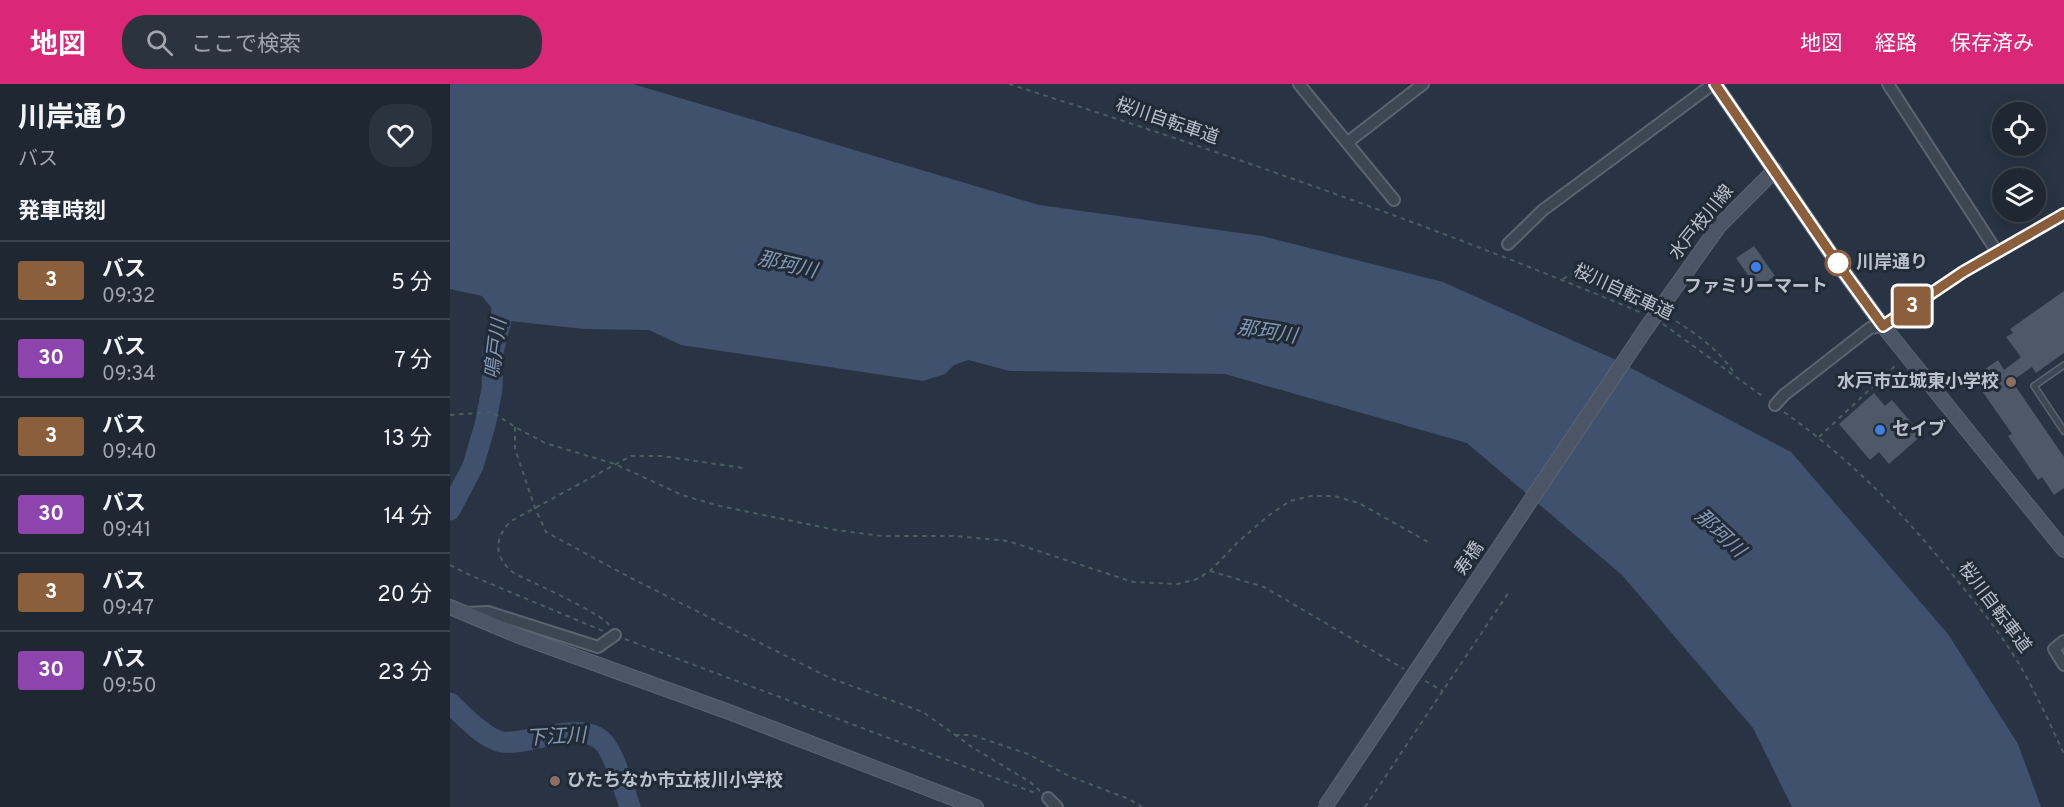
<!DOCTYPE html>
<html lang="ja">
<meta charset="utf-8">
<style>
:root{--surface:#1e2732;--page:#2b333e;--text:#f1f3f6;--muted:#a1a5ac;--line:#3c444d;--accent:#db2777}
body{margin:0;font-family:Overpass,"Noto Sans JP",sans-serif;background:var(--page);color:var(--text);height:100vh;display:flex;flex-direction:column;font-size:22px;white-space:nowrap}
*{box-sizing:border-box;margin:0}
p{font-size:20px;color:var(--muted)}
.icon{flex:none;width:33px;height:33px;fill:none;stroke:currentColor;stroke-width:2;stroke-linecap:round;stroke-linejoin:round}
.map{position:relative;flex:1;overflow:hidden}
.drawer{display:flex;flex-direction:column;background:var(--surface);width:450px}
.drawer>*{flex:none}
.badge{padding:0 12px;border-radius:4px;font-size:21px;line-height:39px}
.controls{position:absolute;left:1542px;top:18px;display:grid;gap:12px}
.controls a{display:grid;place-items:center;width:54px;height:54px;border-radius:50%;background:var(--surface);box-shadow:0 3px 15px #0003,0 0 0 2px var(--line);font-size:30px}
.map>.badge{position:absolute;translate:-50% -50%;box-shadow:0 0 0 3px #fff}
h2{padding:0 18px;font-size:22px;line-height:54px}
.round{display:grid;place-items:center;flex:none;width:63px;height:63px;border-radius:24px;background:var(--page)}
.summary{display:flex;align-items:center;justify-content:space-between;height:102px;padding:0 18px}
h1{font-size:28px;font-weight:700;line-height:45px}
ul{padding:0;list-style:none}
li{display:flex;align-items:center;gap:18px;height:78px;padding:0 18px;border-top:2px solid var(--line)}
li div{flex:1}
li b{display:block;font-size:22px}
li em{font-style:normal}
li .badge{min-width:66px;font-weight:700;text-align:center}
header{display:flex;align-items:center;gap:36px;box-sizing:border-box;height:84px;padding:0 30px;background:var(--accent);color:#fff}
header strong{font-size:28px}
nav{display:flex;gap:33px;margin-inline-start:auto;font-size:21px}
.search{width:420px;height:54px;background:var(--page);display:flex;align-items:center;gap:15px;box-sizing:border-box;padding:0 21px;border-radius:24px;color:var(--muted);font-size:22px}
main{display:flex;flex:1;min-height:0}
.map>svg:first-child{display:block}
</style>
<header>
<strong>地図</strong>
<div class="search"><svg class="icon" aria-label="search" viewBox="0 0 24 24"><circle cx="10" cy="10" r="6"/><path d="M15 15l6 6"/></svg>ここで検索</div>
<nav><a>地図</a><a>経路</a><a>保存済み</a></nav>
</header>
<main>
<section class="drawer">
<div class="summary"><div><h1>川岸通り</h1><p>バス</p></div><a class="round"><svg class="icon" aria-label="heart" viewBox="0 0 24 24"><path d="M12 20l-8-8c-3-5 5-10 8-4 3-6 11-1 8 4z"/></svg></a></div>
<h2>発車時刻</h2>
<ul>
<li><span class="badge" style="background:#8b5e3c;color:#fff">3</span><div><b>バス</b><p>09:32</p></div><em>5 分</em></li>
<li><span class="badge" style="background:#8e44ad;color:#fff">30</span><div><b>バス</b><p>09:34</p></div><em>7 分</em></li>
<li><span class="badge" style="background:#8b5e3c;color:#fff">3</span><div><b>バス</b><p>09:40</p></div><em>13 分</em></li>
<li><span class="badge" style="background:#8e44ad;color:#fff">30</span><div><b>バス</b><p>09:41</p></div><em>14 分</em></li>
<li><span class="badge" style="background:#8b5e3c;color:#fff">3</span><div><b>バス</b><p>09:47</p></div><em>20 分</em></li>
<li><span class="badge" style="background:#8e44ad;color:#fff">30</span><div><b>バス</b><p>09:50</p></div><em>23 分</em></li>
</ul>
</section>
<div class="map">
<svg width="1614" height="723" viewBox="0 0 1614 723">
<rect width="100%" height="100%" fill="#283443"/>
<polygon fill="#3f516c" points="0,0 183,0 589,121 812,152 993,198 1164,275 1341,368 1498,550 1568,660 1591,723 1342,723 1303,644 1172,491 1017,359 775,290 560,287 518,276 504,281 495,290 473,297 231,261 199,246 134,245 51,236 32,212 0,205"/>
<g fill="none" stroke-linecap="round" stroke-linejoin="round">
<g stroke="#3f516c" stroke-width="21">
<polyline points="0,426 23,382 35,341 42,305 43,268 51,236 53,208"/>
<path d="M0 619C12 631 35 655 52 658 77 662 133 634 154 659 165 671 174 706 180 723"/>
</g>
</g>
<g fill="#4d5869">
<polygon points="1304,162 1325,192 1307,204 1286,174"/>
<polygon points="1614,207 1614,269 1586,289 1582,283 1562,297 1614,373 1614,404 1604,411 1592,393 1588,396 1558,352 1562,350 1523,294 1548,276 1554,286 1571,273 1556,253 1563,249 1560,245"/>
<polygon points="1424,309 1435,322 1442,316 1472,351 1439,380 1429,368 1420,376 1389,340"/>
</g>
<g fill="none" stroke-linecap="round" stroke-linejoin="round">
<g stroke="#5b6470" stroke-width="8">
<polyline id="lane" points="1614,281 1584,302 1614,347"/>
</g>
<g stroke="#5b6470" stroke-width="14">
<g id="street">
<polyline points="849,0 944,116"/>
<polyline points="1438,0 1547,168"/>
<polyline points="898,58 973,0"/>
<polyline points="1058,160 1093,126 1263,0"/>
<polyline points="1325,321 1334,311 1420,244 1433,242 1513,188 1614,130"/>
<polyline points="16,529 38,528 148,563 165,551"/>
<polyline points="1614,557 1604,565 1614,581"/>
<polyline points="598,714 607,723"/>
</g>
</g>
<g stroke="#5b6470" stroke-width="16">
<g id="secondary">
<polyline points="1265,0 1388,180 1433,242 1614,466"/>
<polyline points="1195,246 1269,142 1325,86"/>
<polyline points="0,523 69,552 279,628 526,723"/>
</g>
</g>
<g stroke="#495e60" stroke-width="2" stroke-dasharray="4.5 4.5" stroke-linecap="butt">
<path d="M559 0C773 68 985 142 1192 229"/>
<polyline points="1113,195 1121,190 1137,187 1195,215"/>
<path d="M1226 237C1249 252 1269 266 1284 289"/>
<polyline points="1213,240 1315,314"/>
<path d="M1334 328C1403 377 1454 430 1507 496 1529 523 1551 550 1569 580 1586 609 1600 640 1614 670"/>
<polyline points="0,331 42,328 65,343 95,359 165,380 232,411 270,422 386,446 432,452 505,452 558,457 683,498 728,500 747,495 760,487 788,458 818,432 840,417 861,412 884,412 909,419 978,458"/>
<polyline points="65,343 65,365 85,424 96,448 181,494 380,594 473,628 522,663 580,698 591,708"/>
<polyline points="1369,353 1447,280"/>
<polyline points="0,481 22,492 153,547"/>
<polyline points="760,487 814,503 954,585"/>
<path d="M159 541C151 529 82 498 65 490 44 474 43 455 61 437L181 372H212L293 384"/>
<polyline points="175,555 588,710"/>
<polyline points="975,597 993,607"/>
<polyline points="505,651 522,651 578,670 621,693 679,715 692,723"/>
<polyline points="915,723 1059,508"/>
</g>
<use href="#lane" stroke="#3d4653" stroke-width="5"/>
<use href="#street" stroke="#3d4653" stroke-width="10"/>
<use href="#secondary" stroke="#4b5566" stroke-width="14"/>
<g stroke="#5b6470" stroke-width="16" stroke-linecap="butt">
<polyline id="secondary-bridge" points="875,723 1195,246"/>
</g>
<use href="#secondary-bridge" stroke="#4b5566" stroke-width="14"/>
</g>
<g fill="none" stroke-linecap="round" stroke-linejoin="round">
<g stroke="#fff" stroke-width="14">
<polyline id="line" points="1265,0 1388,180 1433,242 1513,188 1614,130"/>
</g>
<use href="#line" stroke="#8b5e3c" stroke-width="9"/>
</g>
<circle fill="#fff" stroke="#8b5e3c" stroke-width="3" cx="1388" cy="179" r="12"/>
<g fill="#3f7fe0" stroke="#212b38" stroke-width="2">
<circle cx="1306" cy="183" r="6"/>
<circle cx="1430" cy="346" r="6"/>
</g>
<g fill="#8d6e63" stroke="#212b38" stroke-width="2">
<circle cx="1561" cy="298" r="6"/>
<circle cx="105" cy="697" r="6"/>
</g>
<g text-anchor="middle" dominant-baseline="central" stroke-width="6" stroke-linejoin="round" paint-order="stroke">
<g font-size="18" fill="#bac1cc" stroke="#212b38">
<text transform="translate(717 38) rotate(19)">桜川自転車道</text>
<text transform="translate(1252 139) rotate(-51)">水戸枝川線</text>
<text transform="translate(1173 209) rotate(25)">桜川自転車道</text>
<text transform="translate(1020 475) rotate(-56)">寿橋</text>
<text transform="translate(1544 524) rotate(53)">桜川自転車道</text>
</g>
<g font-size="18" font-weight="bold" fill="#bac1cc" stroke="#212b38" text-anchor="start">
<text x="1406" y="179">川岸通り</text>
</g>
<g font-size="18" font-weight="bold" fill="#bac1cc" stroke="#212b38" text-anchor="start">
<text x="1306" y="203" text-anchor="middle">ファミリーマート</text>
<text x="1549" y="298" text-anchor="end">水戸市立城東小学校</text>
<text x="1442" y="346">セイブ</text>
<text x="117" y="697">ひたちなか市立枝川小学校</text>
</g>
<g font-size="20" font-style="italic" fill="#8397b2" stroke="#212b38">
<text transform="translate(337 182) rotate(13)">那珂川</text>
<text transform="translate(817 249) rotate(9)">那珂川</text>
<text transform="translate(47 265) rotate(-83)">鳴戸川</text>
<text transform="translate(1269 450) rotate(43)">那珂川</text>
<text transform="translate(106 654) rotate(-3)">下江川</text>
</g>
</g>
</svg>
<div class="controls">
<a><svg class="icon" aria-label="locate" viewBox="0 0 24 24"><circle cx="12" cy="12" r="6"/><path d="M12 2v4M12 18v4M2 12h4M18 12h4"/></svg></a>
<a><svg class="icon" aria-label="layers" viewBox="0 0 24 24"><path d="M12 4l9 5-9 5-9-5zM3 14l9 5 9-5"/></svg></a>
</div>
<b class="badge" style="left:1462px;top:222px;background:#8b5e3c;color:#fff">3</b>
</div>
</main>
